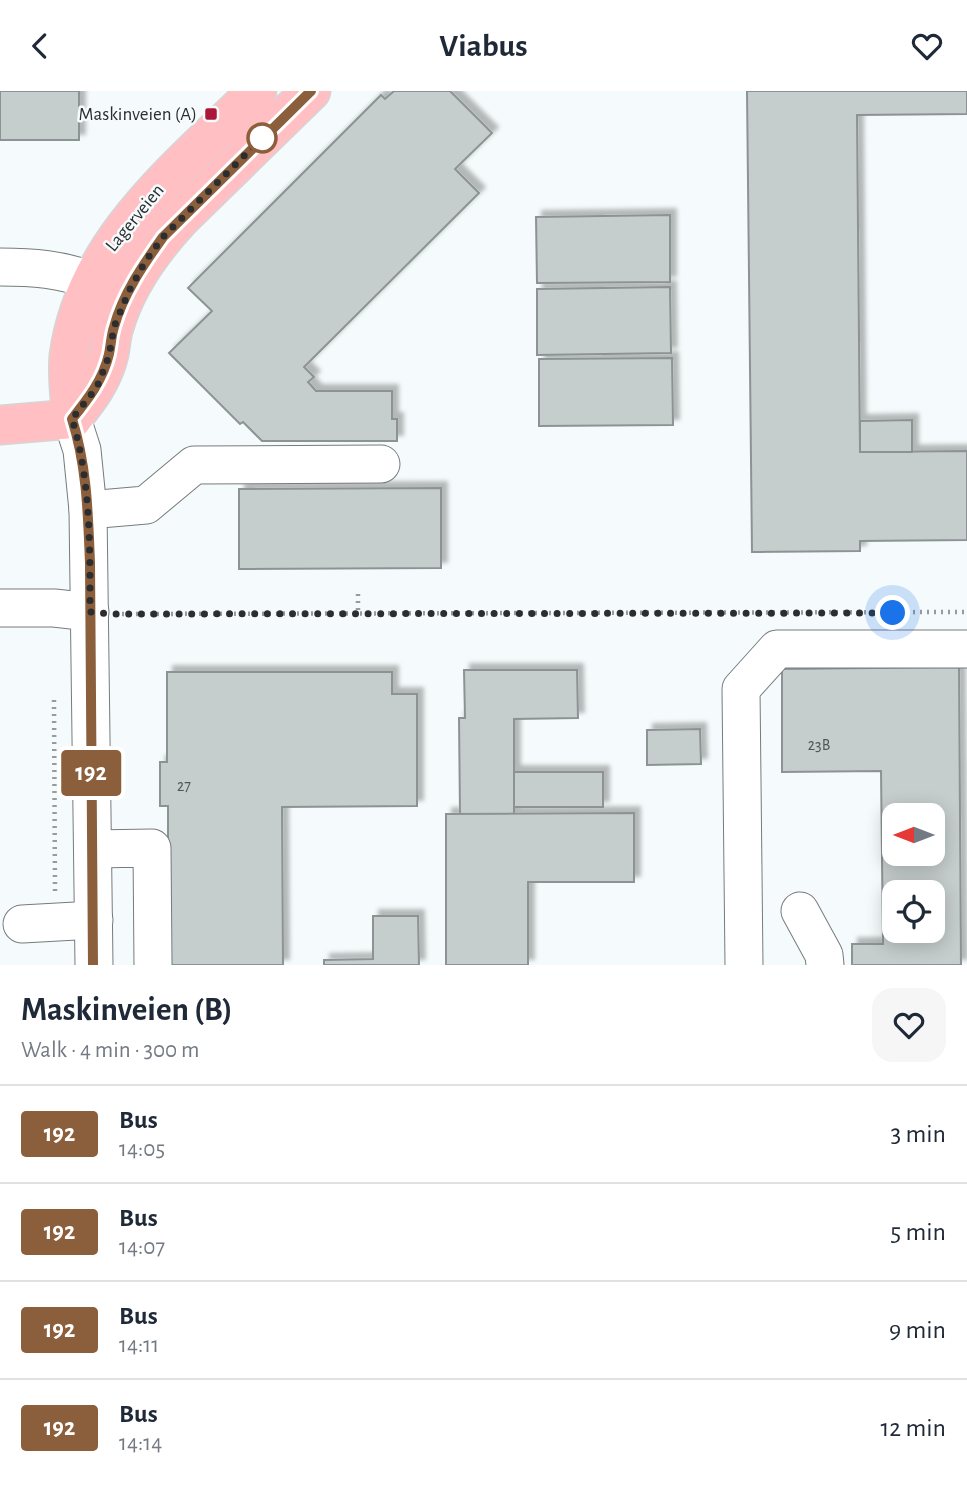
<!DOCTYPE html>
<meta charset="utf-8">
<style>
:root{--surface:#fff;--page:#f6f6f7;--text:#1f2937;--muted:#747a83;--line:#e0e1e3}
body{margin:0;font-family:"Alegreya Sans",sans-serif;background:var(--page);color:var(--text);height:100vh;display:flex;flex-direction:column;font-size:26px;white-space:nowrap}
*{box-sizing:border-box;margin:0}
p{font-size:23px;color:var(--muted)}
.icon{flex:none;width:38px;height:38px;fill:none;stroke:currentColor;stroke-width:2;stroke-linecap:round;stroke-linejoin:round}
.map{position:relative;height:874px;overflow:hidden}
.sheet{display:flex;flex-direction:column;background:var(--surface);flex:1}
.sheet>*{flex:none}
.badge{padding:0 14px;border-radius:5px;font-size:24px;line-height:46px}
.needle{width:46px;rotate:270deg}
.tools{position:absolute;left:882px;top:712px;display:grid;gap:14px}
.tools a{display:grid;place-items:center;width:63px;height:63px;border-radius:14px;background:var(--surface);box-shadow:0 4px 18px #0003;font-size:35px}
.you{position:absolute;width:35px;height:35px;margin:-18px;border:5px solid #fff;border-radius:50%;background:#1a73e8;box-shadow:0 0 0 10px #1a73e833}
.map>.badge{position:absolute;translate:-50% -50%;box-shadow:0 0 0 4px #fff}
.round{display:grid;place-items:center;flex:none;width:74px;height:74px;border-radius:21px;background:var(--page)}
.summary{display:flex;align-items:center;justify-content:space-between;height:119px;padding:0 21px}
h1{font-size:33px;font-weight:700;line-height:52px}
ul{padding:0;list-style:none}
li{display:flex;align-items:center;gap:21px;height:98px;padding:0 21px;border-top:2px solid var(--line)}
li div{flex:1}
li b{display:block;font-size:26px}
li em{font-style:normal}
li .badge{min-width:77px;font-weight:700;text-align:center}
header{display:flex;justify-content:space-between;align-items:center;height:91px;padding:0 21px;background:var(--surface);font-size:32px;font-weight:700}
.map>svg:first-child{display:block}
</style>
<header><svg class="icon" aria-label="back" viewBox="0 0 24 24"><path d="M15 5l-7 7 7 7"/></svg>Viabus<svg class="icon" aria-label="heart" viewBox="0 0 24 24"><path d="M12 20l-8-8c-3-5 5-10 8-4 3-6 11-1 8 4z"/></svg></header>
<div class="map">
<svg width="967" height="874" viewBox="0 0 967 874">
<defs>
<filter id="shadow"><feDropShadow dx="6" dy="-6" stdDeviation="2" flood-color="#0004"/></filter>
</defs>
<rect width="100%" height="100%" fill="#f5fbfc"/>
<g fill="#c6cdcd" stroke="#8d9394" stroke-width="2" fill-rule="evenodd" filter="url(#shadow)">
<rect x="0" y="0" width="79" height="49"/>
<polygon points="394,0 450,0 492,42 455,78 479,102 304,276 314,286 308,291 316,300 392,300 392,328 397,328 397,350 262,350 243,331 240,333 169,262 212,220 188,197 381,4 385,8"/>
<polygon points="747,0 967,0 967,23 857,24 860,361 967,360 967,449 860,450 860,460 752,461"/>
<polygon points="670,124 670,191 537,192 536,126"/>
<polygon points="670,196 671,262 537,264 537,198"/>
<polygon points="672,267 673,334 539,335 539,268"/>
<polygon points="912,329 912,361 860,361 860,330"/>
<polygon points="441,397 441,477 239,478 239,398"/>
<path d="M959 576 961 874H852V853H883L881 680 782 681V578ZM894 724H933V763H894ZM894 802H933V840H894Z"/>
<polygon points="464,579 577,579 578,627 514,628 514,723 460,723 459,627 465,627"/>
<polygon points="167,581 392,581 392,603 417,603 417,715 282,716 283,874 168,874 168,715 160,715 160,671 167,671"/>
<polygon points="700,638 701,673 647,674 647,639"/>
<rect x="514" y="681" width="89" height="35"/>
<polygon points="634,722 634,791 528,791 528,874 446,874 446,723"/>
<polygon points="373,825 418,825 419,874 324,874 324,869 373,868"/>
</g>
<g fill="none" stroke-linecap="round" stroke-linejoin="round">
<g stroke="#767b7c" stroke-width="39">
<g id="minor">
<path d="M0 176C33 176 61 178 92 190"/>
<polyline points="72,328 82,359 88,419 94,874"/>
<polyline points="88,419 146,414 194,374 381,373"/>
<polyline points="0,517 54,517 90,521"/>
<polyline points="93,758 152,757 153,874"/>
<polyline points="800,820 824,864 825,874"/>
<polyline points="22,833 94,829"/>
<polyline points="744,874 741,598 777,558 967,558"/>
</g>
</g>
<g stroke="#d5d5d5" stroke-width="41">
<g id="major">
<path d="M72 328C88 308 103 289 109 263 111 254 111 244 114 236 126 194 153 157 182 126L311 0"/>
<path d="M72 328C70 307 67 286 69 265 84 150 180 76 257 0"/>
<polyline points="0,334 72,328"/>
</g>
</g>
<g stroke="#979b9c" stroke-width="4.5" stroke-dasharray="2 5" stroke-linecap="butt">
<polyline points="358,503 358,523"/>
<polyline points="122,523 967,521"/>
<polyline points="54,609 55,800"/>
</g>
<use href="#minor" stroke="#fff" stroke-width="37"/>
<use href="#major" stroke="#ffbfc3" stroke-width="38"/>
</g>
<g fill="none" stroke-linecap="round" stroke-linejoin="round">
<g stroke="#fff" stroke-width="16">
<path id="line" d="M93 874 90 472C88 423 87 375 72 328 88 308 103 289 109 263 111 254 111 245 114 236 123 203 143 174 163 146L311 0"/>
</g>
<use href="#line" stroke="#8b5e3c" stroke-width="10"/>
<path stroke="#2b2d2e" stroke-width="7" stroke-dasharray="0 12.6" d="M262 47 163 146 145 171 129 200 114 236 109 265 97 296 72 328C91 390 90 457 90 521L111 523 893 522"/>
</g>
<rect fill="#ac1638" stroke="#f5fbfc" stroke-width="2.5" x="204" y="16" width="14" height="14" rx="3.5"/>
<circle fill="#fff" stroke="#8b5e3c" stroke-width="3.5" cx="262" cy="47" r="14"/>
<g text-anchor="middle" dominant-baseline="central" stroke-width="5" stroke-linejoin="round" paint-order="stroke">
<g font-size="16" fill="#525556">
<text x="819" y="654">23B</text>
<text x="184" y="695">27</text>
</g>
<g font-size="19" fill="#2b2d2e" stroke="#f5fbfc" text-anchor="end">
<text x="197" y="23">Maskinveien (A)</text>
</g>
<g font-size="19" fill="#2b2d2e" stroke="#f5fbfc">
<text transform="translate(135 127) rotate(-51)">Lagerveien</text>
</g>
</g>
</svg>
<div class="tools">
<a><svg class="needle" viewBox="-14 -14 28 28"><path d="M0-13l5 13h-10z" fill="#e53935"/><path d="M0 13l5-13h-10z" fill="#747a83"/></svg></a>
<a><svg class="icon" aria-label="locate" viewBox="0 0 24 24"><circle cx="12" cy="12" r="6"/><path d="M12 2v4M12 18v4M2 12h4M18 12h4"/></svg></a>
</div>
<div class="you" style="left:893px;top:522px"></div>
<b class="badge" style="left:91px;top:682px;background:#8b5e3c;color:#fff">192</b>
</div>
<section class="sheet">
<div class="summary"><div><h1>Maskinveien (B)</h1><p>Walk · 4 min · 300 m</p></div><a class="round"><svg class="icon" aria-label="heart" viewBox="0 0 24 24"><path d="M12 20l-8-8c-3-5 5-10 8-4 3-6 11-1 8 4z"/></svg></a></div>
<ul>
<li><span class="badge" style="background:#8b5e3c;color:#fff">192</span><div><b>Bus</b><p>14:05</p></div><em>3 min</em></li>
<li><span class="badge" style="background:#8b5e3c;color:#fff">192</span><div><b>Bus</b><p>14:07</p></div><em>5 min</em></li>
<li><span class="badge" style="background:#8b5e3c;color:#fff">192</span><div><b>Bus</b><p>14:11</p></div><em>9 min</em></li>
<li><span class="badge" style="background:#8b5e3c;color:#fff">192</span><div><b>Bus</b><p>14:14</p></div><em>12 min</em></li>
</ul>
</section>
